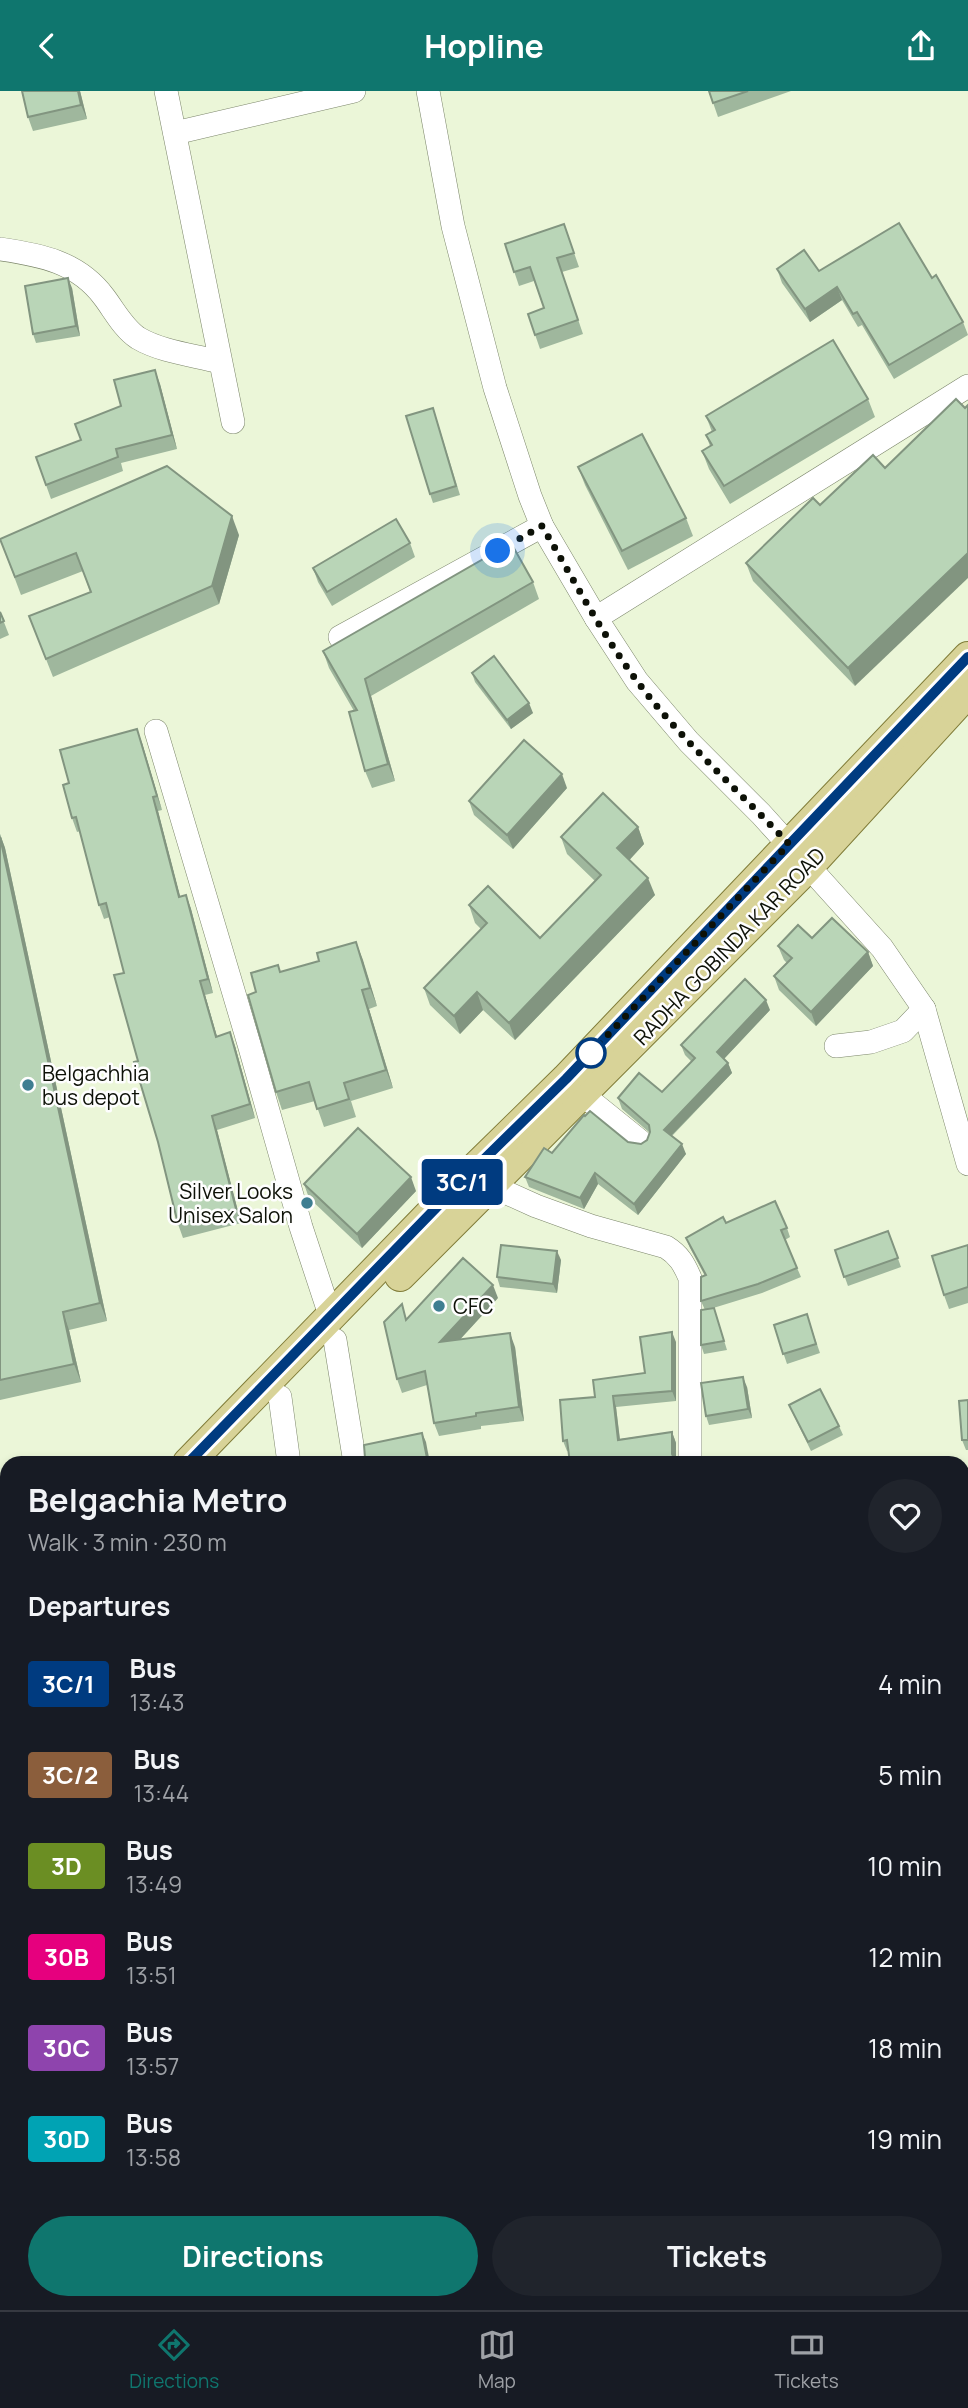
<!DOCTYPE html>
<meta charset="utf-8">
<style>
:root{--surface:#171b24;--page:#20242c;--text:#f1f3f6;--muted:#9ea1a6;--line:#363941;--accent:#0f766e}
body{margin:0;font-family:Manrope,sans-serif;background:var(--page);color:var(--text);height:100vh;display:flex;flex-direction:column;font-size:26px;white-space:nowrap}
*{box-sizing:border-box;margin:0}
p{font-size:23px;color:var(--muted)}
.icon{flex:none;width:38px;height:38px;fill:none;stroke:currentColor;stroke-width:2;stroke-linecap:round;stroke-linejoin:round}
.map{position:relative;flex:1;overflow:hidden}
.drawer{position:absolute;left:0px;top:1365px;width:970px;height:854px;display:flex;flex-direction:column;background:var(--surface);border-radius:21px 21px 0 0;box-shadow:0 4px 10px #0003}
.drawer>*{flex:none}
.badge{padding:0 14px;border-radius:5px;font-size:24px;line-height:46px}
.you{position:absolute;width:35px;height:35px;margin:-18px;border:5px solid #fff;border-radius:50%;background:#1a73e8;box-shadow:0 0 0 10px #1a73e833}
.map>.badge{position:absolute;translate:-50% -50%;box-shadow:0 0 0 4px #fff}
h2{padding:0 28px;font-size:26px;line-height:63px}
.round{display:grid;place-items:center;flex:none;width:74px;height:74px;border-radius:37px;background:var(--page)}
.summary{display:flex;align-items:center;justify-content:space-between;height:119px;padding:0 28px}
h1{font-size:33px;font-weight:700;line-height:52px}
.primary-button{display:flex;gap:14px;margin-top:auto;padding:14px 28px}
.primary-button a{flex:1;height:80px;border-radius:42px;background:var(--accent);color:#fff;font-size:28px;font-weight:700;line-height:80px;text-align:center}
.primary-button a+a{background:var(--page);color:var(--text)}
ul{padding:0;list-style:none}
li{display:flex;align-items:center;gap:21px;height:91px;padding:0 28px}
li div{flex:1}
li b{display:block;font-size:26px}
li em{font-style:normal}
li .badge{min-width:77px;font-weight:700;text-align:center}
header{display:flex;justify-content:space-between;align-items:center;height:91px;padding:0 28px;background:var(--accent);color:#fff;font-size:32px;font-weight:700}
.tabs{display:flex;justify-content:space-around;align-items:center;height:98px;border-top:2px solid var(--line);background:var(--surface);font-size:19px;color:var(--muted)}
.tabs a{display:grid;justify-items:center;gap:4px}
.tabs .selected{color:var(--accent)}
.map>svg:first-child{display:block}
</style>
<header><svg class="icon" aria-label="back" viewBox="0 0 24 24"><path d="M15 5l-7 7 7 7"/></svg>Hopline<svg class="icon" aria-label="share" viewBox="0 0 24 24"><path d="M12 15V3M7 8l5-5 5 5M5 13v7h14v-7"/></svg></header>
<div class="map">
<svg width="968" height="2219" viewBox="0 0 968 2219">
<rect width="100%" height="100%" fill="#ebf6d8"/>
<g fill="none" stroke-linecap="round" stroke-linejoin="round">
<g stroke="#7c866b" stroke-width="24">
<g id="minor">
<polyline points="166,0 233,331"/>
<polyline points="428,0 453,135 495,297 530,405 542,435 596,527 637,590 689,651 761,723 882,857 924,918 968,1073"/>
<polyline points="175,42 354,0"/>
<path d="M0 158C41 164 78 171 104 206 114 219 123 237 138 247 162 261 193 264 220 271"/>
<polyline points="596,527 968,295"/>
<polyline points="340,546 542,435"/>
<polyline points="156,640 249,953 301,1136 331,1227"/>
<polyline points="836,955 871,951 903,940 924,918"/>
<polyline points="583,1004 640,1050"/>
<path d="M478 1089 536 1115 591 1135 666 1156C679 1164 684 1173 690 1187V1372"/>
<polyline points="335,1249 355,1372"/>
<polyline points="280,1306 289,1372"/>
<polyline points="962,1486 968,1486"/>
<polyline points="0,1725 7,1734"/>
<polyline points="0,1893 7,1903"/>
<polyline points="0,2133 7,2132"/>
<polyline points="573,2212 573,2219"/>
<polyline points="662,2212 662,2219"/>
<polyline points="116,2219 141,2212"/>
<polyline points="463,2219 463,2212"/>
<polyline points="754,2219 754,2212"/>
</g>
</g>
<g stroke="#807c38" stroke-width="32">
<g id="major">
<polyline points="400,1185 807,777 968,601"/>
<polyline points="188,1372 468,1084 566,988 968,566"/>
<polyline points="0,1555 7,1549"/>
<polyline points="0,1588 7,1581"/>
</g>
</g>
<use href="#minor" stroke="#fff" stroke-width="23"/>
<use href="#major" stroke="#d8d398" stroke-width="30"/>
</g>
<g fill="#9fb79d">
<polygon points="80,0 87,28 33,40 28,26"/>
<polygon points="709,0 791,0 718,26"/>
<polygon points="564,133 579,176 562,181 583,243 540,258 528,223 544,217 534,190 519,195 505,153"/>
<polygon points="777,178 819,180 963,231 968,244 894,288 862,234 858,236 842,209 810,231 782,192"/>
<polygon points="72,197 80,245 36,252 33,243"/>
<polygon points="160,293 177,358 121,372 123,380 51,408 36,366 81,349 121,315"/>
<polygon points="868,308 875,326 730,413 709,378 702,360 710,355 706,344 712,341 706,325"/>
<polygon points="436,326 460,404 433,412 430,403"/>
<polygon points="578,376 686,427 693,445 628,479 585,394"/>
<polygon points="813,407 855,595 753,490 746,472"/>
<polygon points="239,444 219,513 53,586 29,525 90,501 83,480 21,504 0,448"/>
<polygon points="410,452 415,466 332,515 318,491 313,477"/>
<polygon points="533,491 539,508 371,605 395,690 372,697 365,680 354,620 329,577 323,560"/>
<polygon points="0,521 9,544 0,548"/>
<polygon points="472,582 533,622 511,638 475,591"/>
<polygon points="142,652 162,719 158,720 180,806 186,804 191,818 213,902 205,904 217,945 235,955 255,1027 217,1039 241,1132 183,1147 178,1133 138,970 124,882 110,826 104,828 99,814 80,740 77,741 72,727 69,692"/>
<polygon points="567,697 513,758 474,724 469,710"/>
<polygon points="638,736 644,753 629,769 655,804 515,949 483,919 460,943 430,914 424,897 481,838 475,832 469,814 540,847 595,790 567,763 561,746"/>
<polygon points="0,743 5,757 107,1230 69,1239 81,1291 0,1309"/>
<polygon points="812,847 868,861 873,875 816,935 779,899 774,885 787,872 784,869 778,855"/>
<polygon points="356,851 377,915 369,918 393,997 351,1010 356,1026 324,1036 315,1010 282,1019 276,1001 256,901 281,881 319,870"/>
<polygon points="770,919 724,968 728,972 732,982 672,1045 686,1063 638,1124 598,1093 584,1118 529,1096 525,1086 552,1062 628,1051 641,1053 647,1049 650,1042 622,1018 618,1007 662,1001 692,971 685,964 681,954"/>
<polygon points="304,1093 416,1100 362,1157 309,1107"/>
<polygon points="726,1132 787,1137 790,1146 785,1149 801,1186 762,1202 710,1218 714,1217 727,1259 704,1263 701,1254 705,1219 701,1210 705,1185 690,1157 686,1147"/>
<polygon points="888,1140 901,1176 848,1195 835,1159"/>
<polygon points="968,1154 968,1212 949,1218 944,1204"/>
<polygon points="561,1169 557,1202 500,1196 497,1186"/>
<polygon points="498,1207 459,1249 515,1256 524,1330 481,1335 481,1338 439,1345 434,1332 427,1294 402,1302 397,1288"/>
<polygon points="810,1233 820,1262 787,1273 774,1234"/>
<polygon points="676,1251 676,1310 616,1316 620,1348 672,1341 676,1352 676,1371 567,1360 563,1350 595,1306 645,1282"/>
<polygon points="747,1296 752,1327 709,1334 706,1325"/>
<polygon points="968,1309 968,1359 966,1359 962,1349"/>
<polygon points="789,1314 839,1335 843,1344 811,1360 793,1323"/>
<polygon points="962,1430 968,1430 968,1472 962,1473"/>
<polygon points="7,1605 7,1713 0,1711 0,1611"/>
<polygon points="0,1736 7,1736 7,1807 0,1800"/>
<polygon points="0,1906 4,1907 7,1906 7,1983 0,1988"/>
<rect x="962" y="2114" width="6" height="48"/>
<polygon points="7,2163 7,2212 28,2212 7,2219 0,2219 0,2166"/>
<polygon points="35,2212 105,2212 97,2214 98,2219 47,2219 45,2212 36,2216"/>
<polygon points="763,2212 816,2212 816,2219 762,2216"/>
</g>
<g fill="#829580">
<polygon points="78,0 80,0 87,28 81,14"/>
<polygon points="68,187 72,197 80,245 76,235"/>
<polygon points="837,196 842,209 810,231 805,218"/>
<polygon points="155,279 160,293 177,358 172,344"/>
<polygon points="232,425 239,444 219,513 212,495"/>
<polygon points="968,462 968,487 855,595 848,577"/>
<polygon points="365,588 371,605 395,690 388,673"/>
<polygon points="529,612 533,622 511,638 507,629"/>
<polygon points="137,638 142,652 162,719 157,705"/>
<polygon points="562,683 567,697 513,758 507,744"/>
<polygon points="153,706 158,720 184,820 179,806"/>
<polygon points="638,736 644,753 624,775 617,757"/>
<polygon points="0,743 5,757 107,1230 100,1212"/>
<polygon points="648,787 655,804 515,949 509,932"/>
<polygon points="186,804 191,818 213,902 208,888"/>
<polygon points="356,851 363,869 377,915 370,897"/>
<polygon points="868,861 873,875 816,935 811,921"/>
<polygon points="200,890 205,904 221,960 216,946"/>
<polygon points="362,899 369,918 393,997 386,979"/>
<polygon points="477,901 483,919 460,943 454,925"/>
<polygon points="766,909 770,919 721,971 717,961"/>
<polygon points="230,941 235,955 255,1027 250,1013"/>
<polygon points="728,972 732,982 667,1049 664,1039"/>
<polygon points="212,1025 217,1039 241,1132 236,1118"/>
<polygon points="682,1053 686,1063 638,1124 634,1113"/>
<polygon points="595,1082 598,1093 584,1118 580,1107"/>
<polygon points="411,1086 416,1100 362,1157 357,1143"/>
<polygon points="557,1160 561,1169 557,1202 553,1193"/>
<polygon points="493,1194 498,1207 445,1265 440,1251"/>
<polygon points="63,1221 69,1239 81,1291 74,1273"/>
<polygon points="672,1241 676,1251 676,1310 672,1300"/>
<polygon points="510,1242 515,1256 524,1330 519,1316"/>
<polygon points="743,1286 747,1296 752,1327 748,1318"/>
<polygon points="613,1305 616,1316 621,1359 618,1349"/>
<polygon points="672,1341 676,1352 676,1372 672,1363"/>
<polygon points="422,1342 426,1351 430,1372 428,1372"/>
<polygon points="7,1695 7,1713 2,1699"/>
<polygon points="962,2194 967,2207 968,2219 963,2219"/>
<polygon points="513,2212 517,2212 517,2219 512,2219"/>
<polygon points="809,2212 811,2212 813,2219 809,2219"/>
</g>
<g fill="#b9d5b7" stroke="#829580" stroke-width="2">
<polygon points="22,0 78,0 81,14 28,26"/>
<polygon points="709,0 748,0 713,12"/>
<polygon points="899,132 932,187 936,184 963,231 889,274 857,221 853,223 837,196 805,218 777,178 804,159 819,180"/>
<polygon points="564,133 574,162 557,167 578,229 535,244 528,223 544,217 530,176 514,181 505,153"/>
<polygon points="68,187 76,235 33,243 25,195"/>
<polygon points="833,249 868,308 724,395 702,360 712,354 706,344 715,339 706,325"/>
<polygon points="155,279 172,344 116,358 118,366 46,394 36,366 81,349 75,333 121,315 114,289"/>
<polygon points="956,308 965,317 968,314 968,462 848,577 746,472 813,407 820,414 873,364 885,377"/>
<polygon points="433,317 456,395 430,403 406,325"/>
<polygon points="642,343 686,427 622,460 578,376"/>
<polygon points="167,375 232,425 212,495 46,568 29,525 91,501 76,462 15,486 0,448"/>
<polygon points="396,428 410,452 327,501 313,477"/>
<polygon points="511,452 533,491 365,588 388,673 365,680 349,621 357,619 323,560"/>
<polygon points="0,521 4,530 0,532"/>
<polygon points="494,565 529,612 507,629 472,582"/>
<polygon points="137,638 157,705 153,706 179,806 186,804 208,888 200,890 216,946 230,941 250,1013 212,1025 236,1118 178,1133 158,1051 134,971 138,970 114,884 124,882 106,812 99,814 76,726 72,727 63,694 69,692 60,659"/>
<polygon points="524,649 562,683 507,744 469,710"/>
<polygon points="603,702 638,736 617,757 648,787 509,932 477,901 454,925 424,897 487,832 469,814 488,795 540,847 601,784 561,746"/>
<polygon points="0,746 100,1212 63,1221 74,1273 0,1289"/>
<polygon points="832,827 868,861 811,921 774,885 792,867 778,855 798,834 812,847"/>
<polygon points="356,851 370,897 362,899 386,979 344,992 349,1008 317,1018 309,991 276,1001 248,904 256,901 251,882 278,874 280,881 319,870 317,862"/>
<polygon points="745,888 766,909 717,961 728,972 664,1039 682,1053 634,1113 595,1082 580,1107 525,1086 544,1057 552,1062 584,1024 585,1025 590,1020 628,1051 641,1053 647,1049 650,1041 649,1034 618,1007 639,982 662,1001 695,967 681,954"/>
<polygon points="358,1037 411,1086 357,1143 304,1093"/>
<polygon points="775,1110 787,1137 781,1139 797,1177 758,1193 701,1210 701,1186 706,1184 686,1147 723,1126 726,1132"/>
<polygon points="888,1140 898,1167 844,1186 835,1159"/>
<polygon points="501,1154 557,1160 553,1193 497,1186"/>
<polygon points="968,1154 968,1196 944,1204 932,1165"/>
<polygon points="463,1167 493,1194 440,1251 510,1242 519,1316 476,1322 476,1325 434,1332 425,1280 397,1288 384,1231 402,1213 406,1229"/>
<polygon points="714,1217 724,1250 701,1254 701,1219"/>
<polygon points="807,1223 816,1253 783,1263 774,1234"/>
<polygon points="672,1241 672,1300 613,1305 618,1349 672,1341 672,1363 675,1369 678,1372 570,1372 567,1349 563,1350 560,1309 595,1306 593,1289 645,1282 640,1246"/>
<polygon points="743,1286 748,1318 706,1325 701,1292"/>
<polygon points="820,1298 839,1335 808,1351 789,1314"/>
<polygon points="968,1309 968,1349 962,1349 959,1310"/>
<polygon points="422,1342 428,1372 359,1372 365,1367 364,1354"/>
<polygon points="962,1430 968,1430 968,1464 962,1463"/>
<polygon points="7,1605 7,1695 2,1699 0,1699 0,1611"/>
<polygon points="0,1736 7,1736 7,1800 0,1793"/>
<polygon points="0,1906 4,1907 7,1906 7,1972 0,1976"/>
<polygon points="0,1991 7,2004 7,2041 0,2028"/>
<rect x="962" y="2114" width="6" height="34"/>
<polygon points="7,2163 7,2206 0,2209 0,2166"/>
<polygon points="962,2203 963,2219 846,2219 846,2212 962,2212"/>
<polygon points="45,2212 96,2212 97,2219 47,2219"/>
<polygon points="144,2212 446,2212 446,2214 451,2219 134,2219 133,2216"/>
<polygon points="471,2212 513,2212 512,2219 466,2219 471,2215"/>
<polygon points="763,2212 809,2212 809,2219 758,2219 762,2216"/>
</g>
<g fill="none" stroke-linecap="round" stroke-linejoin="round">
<g stroke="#fff" stroke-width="16">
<polyline id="line" points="188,1372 468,1084 566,988 968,566"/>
</g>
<use href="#line" stroke="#003b80" stroke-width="10"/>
<path stroke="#0d1107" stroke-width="7" stroke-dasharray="0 12.6" d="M498 460 542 435C573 487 601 542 637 590 681 649 738 699 789 753L585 968 591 962"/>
</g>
<circle fill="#fff" stroke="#003b80" stroke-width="3.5" cx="591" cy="962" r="14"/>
<g fill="#3e7e91" stroke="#fefefe" stroke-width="2.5">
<circle cx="28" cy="994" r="7"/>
<circle cx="307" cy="1112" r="7"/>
<circle cx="439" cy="1215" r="7"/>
</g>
<g text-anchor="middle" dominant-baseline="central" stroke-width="5" stroke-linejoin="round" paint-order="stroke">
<g font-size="21" fill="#0d1107" stroke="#fefefe">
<text transform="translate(729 855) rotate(-46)">RADHA GOBINDA KAR ROAD</text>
</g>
<g font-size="21" fill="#0d1107" stroke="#fefefe" text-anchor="start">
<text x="42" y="982">Belgachhia<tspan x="42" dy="24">bus depot</tspan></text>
<text x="293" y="1100" text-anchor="end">Silver Looks<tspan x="293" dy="24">Unisex Salon</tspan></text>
<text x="453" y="1215">CFC</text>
</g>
</g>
</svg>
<div class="you" style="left:498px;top:460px"></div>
<b class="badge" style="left:462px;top:1091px;background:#003b80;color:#fff">3C/1</b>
<section class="drawer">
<div class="summary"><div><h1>Belgachia Metro</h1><p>Walk · 3 min · 230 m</p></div><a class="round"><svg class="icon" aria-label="heart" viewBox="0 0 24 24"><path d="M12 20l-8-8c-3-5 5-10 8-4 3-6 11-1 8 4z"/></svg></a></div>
<h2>Departures</h2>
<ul>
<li><span class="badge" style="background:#003b80;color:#fff">3C/1</span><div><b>Bus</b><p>13:43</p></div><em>4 min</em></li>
<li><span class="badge" style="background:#8b5e3c;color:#fff">3C/2</span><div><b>Bus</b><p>13:44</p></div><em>5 min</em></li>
<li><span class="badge" style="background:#6b8e23;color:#fff">3D</span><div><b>Bus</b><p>13:49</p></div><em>10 min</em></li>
<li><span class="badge" style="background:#e6007e;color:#fff">30B</span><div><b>Bus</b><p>13:51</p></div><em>12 min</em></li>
<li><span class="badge" style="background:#8e44ad;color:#fff">30C</span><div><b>Bus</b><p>13:57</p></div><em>18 min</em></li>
<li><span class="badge" style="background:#00a3b4;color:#fff">30D</span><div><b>Bus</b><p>13:58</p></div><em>19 min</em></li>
</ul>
<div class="primary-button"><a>Directions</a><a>Tickets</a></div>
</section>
</div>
<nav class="tabs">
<a class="selected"><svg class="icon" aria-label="directions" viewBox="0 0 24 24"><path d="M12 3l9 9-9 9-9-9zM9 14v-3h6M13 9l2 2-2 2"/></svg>Directions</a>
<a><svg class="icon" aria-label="map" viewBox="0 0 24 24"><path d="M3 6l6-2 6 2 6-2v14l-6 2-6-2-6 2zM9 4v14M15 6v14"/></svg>Map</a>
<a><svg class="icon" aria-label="tickets" viewBox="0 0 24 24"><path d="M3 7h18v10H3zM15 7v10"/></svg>Tickets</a>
</nav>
